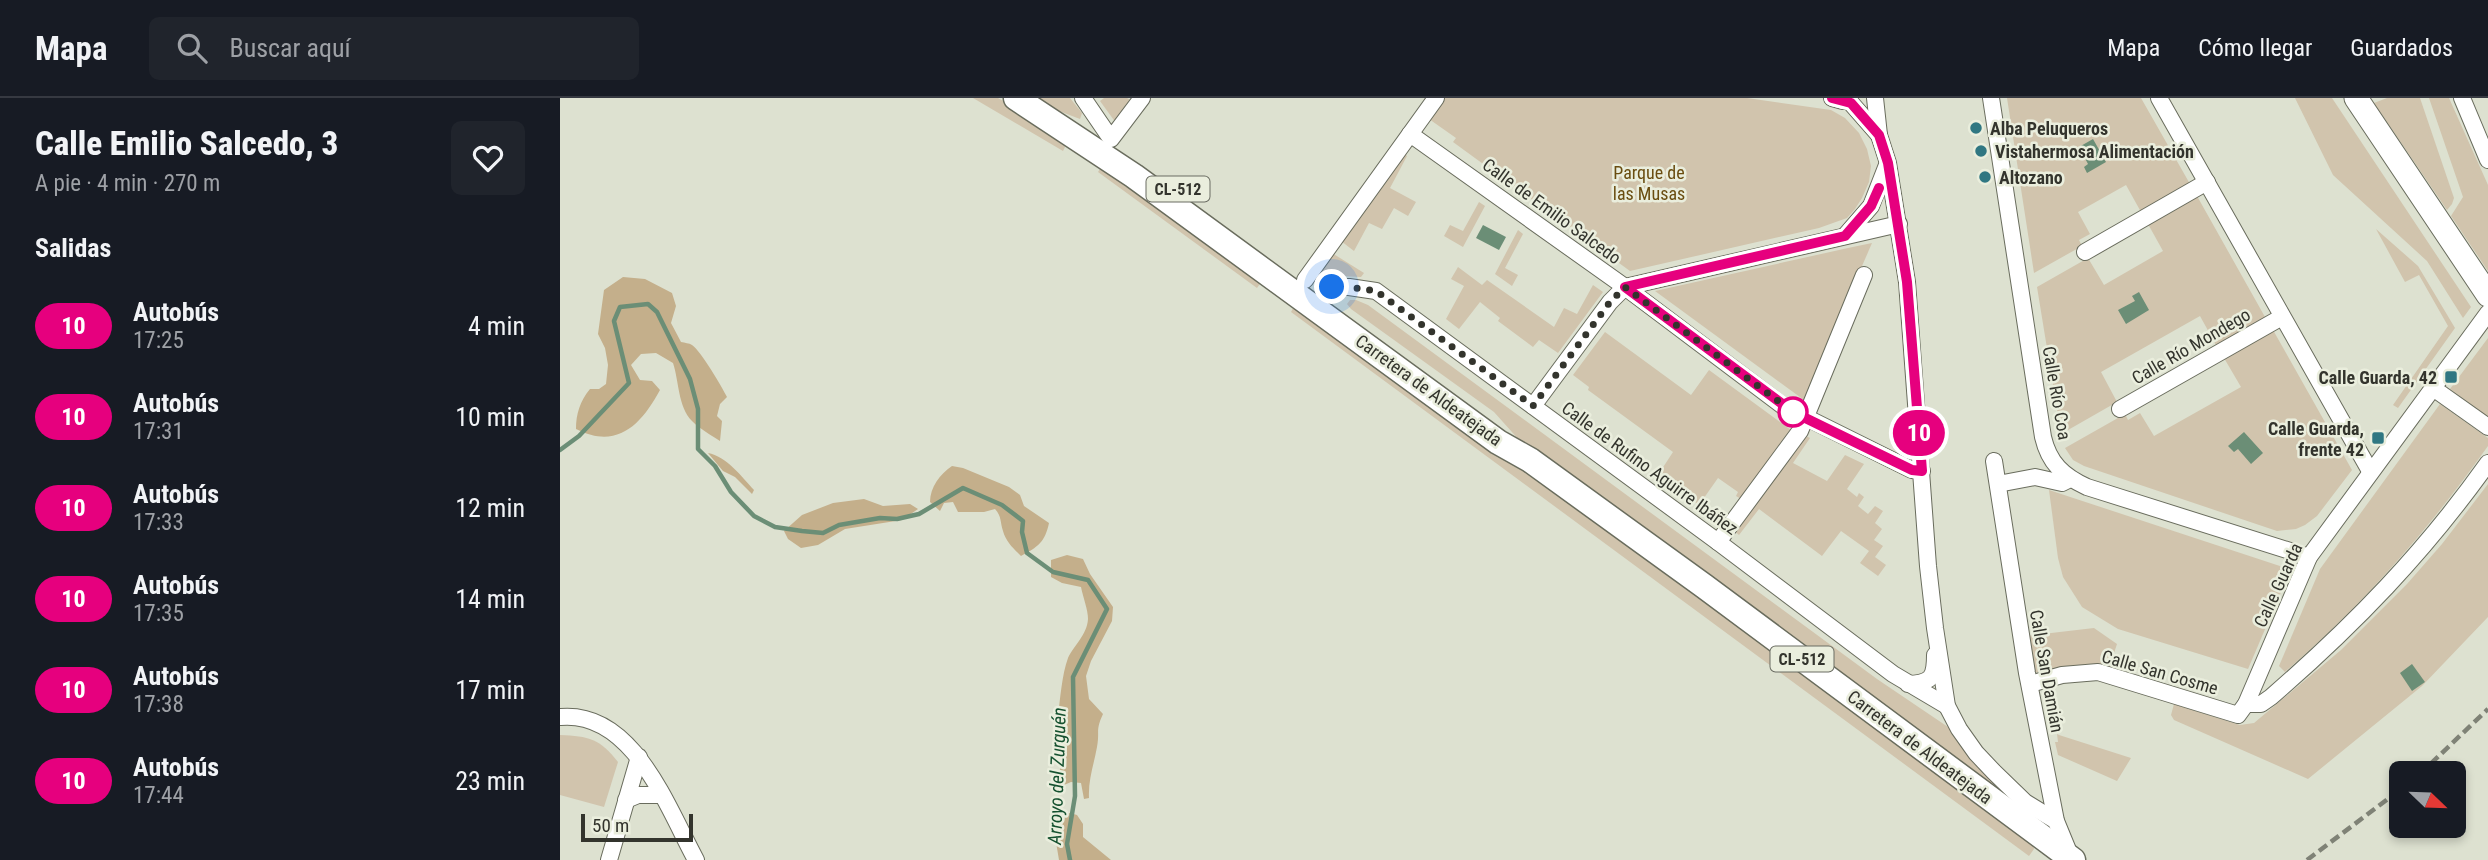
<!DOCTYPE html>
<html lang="es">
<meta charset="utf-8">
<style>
:root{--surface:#171b24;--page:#20242c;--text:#f1f3f6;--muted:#9ea1a6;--line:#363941}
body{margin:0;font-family:"Roboto Condensed",sans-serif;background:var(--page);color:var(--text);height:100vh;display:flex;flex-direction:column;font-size:26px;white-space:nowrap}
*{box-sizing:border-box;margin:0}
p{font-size:23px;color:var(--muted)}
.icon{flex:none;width:38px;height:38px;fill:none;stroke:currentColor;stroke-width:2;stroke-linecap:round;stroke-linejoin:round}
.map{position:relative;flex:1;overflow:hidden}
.drawer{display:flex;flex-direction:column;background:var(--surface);width:560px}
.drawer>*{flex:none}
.badge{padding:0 14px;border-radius:23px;font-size:24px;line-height:46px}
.needle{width:46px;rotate:113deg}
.tools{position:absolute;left:1829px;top:663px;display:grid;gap:14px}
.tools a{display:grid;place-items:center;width:77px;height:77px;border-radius:10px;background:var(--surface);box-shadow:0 4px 10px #0003;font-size:35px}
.scale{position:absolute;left:21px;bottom:18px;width:112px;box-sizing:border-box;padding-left:7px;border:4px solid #33342d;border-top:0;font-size:19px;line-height:24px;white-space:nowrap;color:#33342d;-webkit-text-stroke:5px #eaeedd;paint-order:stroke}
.you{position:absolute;width:35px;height:35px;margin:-18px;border:5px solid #fff;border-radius:50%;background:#1a73e8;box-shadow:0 0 0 10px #1a73e833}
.map>.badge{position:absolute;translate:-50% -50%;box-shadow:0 0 0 4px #fff}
h2{padding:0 35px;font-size:26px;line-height:63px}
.round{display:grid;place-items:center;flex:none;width:74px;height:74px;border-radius:10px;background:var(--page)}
.overview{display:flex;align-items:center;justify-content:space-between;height:119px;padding:0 35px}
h1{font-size:33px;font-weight:800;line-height:52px}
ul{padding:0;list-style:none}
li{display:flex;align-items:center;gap:21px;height:91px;padding:0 35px}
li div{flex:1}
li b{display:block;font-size:26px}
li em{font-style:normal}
li .badge{min-width:77px;font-weight:700;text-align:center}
header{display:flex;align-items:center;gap:42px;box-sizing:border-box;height:98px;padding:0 35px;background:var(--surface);border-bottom:2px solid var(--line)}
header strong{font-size:33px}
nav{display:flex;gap:38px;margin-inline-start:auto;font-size:24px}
.search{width:490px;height:63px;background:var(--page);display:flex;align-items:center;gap:18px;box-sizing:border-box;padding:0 24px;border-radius:10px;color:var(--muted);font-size:26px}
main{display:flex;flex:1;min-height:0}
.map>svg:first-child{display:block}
</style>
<header>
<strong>Mapa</strong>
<div class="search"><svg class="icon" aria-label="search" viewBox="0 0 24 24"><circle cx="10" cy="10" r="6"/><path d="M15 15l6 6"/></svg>Buscar aquí</div>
<nav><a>Mapa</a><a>Cómo llegar</a><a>Guardados</a></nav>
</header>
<main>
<section class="drawer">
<div class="overview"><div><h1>Calle Emilio Salcedo, 3</h1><p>A pie · 4 min · 270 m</p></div><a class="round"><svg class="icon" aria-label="heart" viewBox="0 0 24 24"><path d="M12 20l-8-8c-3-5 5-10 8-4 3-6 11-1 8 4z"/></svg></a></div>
<h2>Salidas</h2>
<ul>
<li><span class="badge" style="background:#e6007e;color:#fff">10</span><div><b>Autobús</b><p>17:25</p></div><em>4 min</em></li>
<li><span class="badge" style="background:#e6007e;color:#fff">10</span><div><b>Autobús</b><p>17:31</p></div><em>10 min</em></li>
<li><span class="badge" style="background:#e6007e;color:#fff">10</span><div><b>Autobús</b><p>17:33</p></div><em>12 min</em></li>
<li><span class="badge" style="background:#e6007e;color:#fff">10</span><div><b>Autobús</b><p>17:35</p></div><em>14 min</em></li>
<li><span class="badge" style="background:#e6007e;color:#fff">10</span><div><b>Autobús</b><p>17:38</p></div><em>17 min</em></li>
<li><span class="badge" style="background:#e6007e;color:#fff">10</span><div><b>Autobús</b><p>17:44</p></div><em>23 min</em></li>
</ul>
</section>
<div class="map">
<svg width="1928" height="762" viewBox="0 0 1928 762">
<rect width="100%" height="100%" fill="#dde1d0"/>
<g fill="#d1c4ad">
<polygon points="413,0 438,0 509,41 503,53"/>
<polygon points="476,0 510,0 522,15 520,21 499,13"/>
<polygon points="544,0 567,0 572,3 556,25 540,3"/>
<polygon points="883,0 1187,0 1271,12 1285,20 1299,35 1307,51 1311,68 1309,84 1302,100 1295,111 1287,120 1259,130 1070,173 893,44 896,40 869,21"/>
<polygon points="1447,0 1581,0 1630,86 1581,114 1566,87 1518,114 1530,136 1519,142 1522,148 1474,175"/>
<polygon points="1735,0 1772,0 1911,209 1903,220 1867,163 1773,77"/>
<polygon points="1827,0 1860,0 1894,100 1892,106 1887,112 1814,5"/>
<polygon points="1869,0 1889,0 1928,87 1928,173 1891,118 1903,99"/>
<polygon points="844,55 847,58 830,90 856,104 848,118 834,110 822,131 809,125 794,153 781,143"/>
<polygon points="545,63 705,179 697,190 538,74"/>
<polygon points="1637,98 1705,219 1656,247 1640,218 1541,274 1557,304 1501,336 1477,189 1528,160 1544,187 1603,153 1588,126"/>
<polygon points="919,104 925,108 903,149 884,138 890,127 903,133"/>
<polygon points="1816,131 1858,168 1895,230 1838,310 1833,307 1888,228 1859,177 1845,184"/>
<polygon points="958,132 963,136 945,170 958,177 952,188 935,176"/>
<polygon points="1312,145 1244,302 1095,193 1288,150"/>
<polygon points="772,155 804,175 801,179 758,177"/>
<polygon points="898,169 922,187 927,182 994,229 1004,210 1017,216 1033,187 1043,194 998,255 979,242 973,249 938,223 940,220 920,204 899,231 886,221 904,188 891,181"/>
<polygon points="790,202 796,202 808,207 1317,581 1391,631 1455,708 960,343 934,314 791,211 787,206"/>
<polygon points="737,203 1473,745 1474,751 1469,758 731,214"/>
<polygon points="1713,232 1792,372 1757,418 1745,427 1736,431 1717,433 1524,368 1513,362 1505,350 1565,316 1568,322 1580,315 1594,338 1681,289 1664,260"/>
<polygon points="1045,234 1131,297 1149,272 1231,332 1181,401 1176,398 1178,394 1158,380 1139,407 1098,377 1113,354 1028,292 1029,289 1013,277"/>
<polygon points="1928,240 1928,320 1890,291"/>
<path d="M1880 306 1928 340V348C1866 435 1805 504 1725 574L1719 568 1760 471Z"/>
<polygon points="1246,338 1250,340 1233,365 1267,383 1285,357 1304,366 1287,391 1297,399 1299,395 1304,399 1298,408 1308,416 1315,408 1323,413 1315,425 1322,431 1314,442 1323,448 1315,459 1326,467 1318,478 1300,465 1309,453 1281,433 1262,458 1199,411 1179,437 1174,433"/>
<polygon points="1928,386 1928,519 1862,588 1748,681 1614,622 1611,617 1614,606 1680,627 1694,625 1781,552 1847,486 1882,446"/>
<polygon points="1489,392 1726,470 1727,480 1688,571 1558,531 1522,509 1503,479 1498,460"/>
<polygon points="1534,530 1557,546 1549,570 1530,567 1471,575 1465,538"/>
<polygon points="1497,636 1499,637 1571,660 1557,683 1498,657 1495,644 1498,644"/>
<path d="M0 637C29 638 40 641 58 664L44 709 0 697Z"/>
</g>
<g fill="#c4af8b">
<path d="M63 179 85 181 112 195 116 208 111 225 121 244C125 245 129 245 132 247 141 253 162 289 167 299L160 306 157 318 162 323 160 343C151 337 140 331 132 323 118 309 119 283 113 265L96 255 81 256 71 267 80 282 92 283 100 292C81 327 57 352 16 331 16 316 20 303 30 291H39L46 286 48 267 45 250 38 236 44 192Z"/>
<path d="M148 355C166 358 182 379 194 392L192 396 175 379 163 373Z"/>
<path d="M392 368 403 370 449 389 460 397 464 408 489 425C485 444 478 449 461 458 454 451 446 444 443 433 440 424 442 419 435 411L424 414H398L393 404 384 405 380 413 370 404C370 389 380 376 392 368Z"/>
<polygon points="304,401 323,408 350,406 358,411 342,422 285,431 258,447 241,450 228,441 224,433 242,417 273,405"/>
<path d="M507 457 523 461 530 476 553 509 552 523 531 563 526 578 529 601 543 616C535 633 540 633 537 649 534 666 528 682 529 700L524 701 521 685 511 684 504 687 497 677C510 658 495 641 498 619 500 602 502 576 508 560 514 547 527 537 528 521 528 512 523 499 521 489L502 485 491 479V462Z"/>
<polygon points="510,715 517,717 523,726 523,739 551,762 499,762 496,744 506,716"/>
</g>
<g fill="#6b8e76">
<polygon points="1533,41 1546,64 1527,75 1524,69 1528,66 1519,49"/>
<polygon points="923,127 946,139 939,152 916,140"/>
<polygon points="1579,194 1589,212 1566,226 1558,212 1575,203 1572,198"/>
<polygon points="1684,334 1703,355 1691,366 1678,351 1674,354 1668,348"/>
<polygon points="1852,566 1865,584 1852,593 1840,575"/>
</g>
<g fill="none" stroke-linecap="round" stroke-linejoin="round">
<polyline stroke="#6b8e76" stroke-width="4.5" points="0,352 19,338 69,285 54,223 60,209 88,206 97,214 130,281 138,311 138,351 155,368 171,394 194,418 215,429 242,433 263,435 279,427 320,420 337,421 359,416 403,390 442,407 463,423 462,434 467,455 493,474 528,482 547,511 513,579 515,698 507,746 510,762"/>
<g stroke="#696c5d" stroke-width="18">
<g id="street">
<polyline points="523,0 551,41 582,0"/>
<polyline points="1272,0 1283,3"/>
<polyline points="1315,0 1319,37 1328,65 1347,184 1368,468 1375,530 1387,608 1399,631 1416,655 1434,674 1465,704 1496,723"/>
<path d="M1431 0 1483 339C1489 365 1503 378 1527 389L1749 459"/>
<polyline points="1599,0 1810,373"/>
<polyline points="1902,0 1928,62"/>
<polyline points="1291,5 1319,37"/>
<polyline points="850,36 1065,189 1223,308 1352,372 1362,373"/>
<polyline points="1285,138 1311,108 1327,67"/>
<polyline points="1525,154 1647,84"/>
<polyline points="745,182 876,0"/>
<polyline points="765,197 772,189 789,189 816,193 1158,444 1333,576 1387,608"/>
<polyline points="1873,290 1928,329"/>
<polyline points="973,308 1050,204 1065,189 1339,126"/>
<polyline points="1560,311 1722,219"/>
<polyline points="1434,363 1467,575 1496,723 1510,757"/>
<polyline points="1438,386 1475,379 1502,385 1510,381"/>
<polyline points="1158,444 1240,333 1304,177"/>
<path d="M1348 586C1371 585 1375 580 1375 557"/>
<polyline points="1470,586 1502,577 1538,574 1678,617 1686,606 1749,459 1928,215"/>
<path d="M1686 606H1701L1711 599C1794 527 1864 455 1928 365"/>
<path d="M0 619C73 612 107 709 136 762"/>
<polyline points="66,702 78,697 101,697"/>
<polyline points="49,762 79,659"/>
</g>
</g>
<g stroke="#696c5d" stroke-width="25">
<polyline id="secondary" points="1796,0 1928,197"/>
</g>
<g stroke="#696c5d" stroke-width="27">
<polyline id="primary" points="456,0 574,78 938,344 970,362 1144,488 1513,762"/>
</g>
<use href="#street" stroke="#fff" stroke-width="16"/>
<use href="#secondary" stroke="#fff" stroke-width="23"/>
<use href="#primary" stroke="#fff" stroke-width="24"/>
<g stroke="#7f8276" stroke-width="4.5" stroke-dasharray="10 5" stroke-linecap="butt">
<polyline points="1860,676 1928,611"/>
<polyline points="1747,762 1841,691"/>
</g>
</g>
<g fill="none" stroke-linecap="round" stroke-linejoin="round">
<g stroke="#fff" stroke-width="16">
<polyline id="line" points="1272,0 1291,5 1319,37 1328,65 1347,184 1362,373 1352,372 1233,314 1065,189 1285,138 1311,108 1319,90"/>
</g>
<use href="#line" stroke="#e6007e" stroke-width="10"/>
<polyline stroke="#33342d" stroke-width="7" stroke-dasharray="0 12.6" points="772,189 789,189 816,193 973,308 1050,204 1065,189 1233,314"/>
</g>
<g fill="#307782" stroke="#eaeedd" stroke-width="2.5">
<circle cx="1416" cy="30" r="7"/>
<circle cx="1421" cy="53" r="7"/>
<circle cx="1425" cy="79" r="7"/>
<rect x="1884" y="272" width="14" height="14" rx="3.5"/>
<rect x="1811" y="333" width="14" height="14" rx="3.5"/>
</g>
<circle fill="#fff" stroke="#e6007e" stroke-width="3.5" cx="1233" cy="314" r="14"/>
<g text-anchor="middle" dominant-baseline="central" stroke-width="5" stroke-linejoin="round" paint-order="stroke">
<g fill="#eaeedd" stroke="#6a6c62" stroke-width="2">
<rect x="586.5" y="78.5" width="63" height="25" rx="5"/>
<rect x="1210.5" y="548.5" width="63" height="25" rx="5"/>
</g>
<g font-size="16" font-weight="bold" fill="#33342d">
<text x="618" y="91">CL-512</text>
<text x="1242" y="561">CL-512</text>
</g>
<g font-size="18" font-weight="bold" fill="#33342d" stroke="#eaeedd" text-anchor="start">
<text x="1430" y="30">Alba Peluqueros</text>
<text x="1435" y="53">Vistahermosa Alimentación</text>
<text x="1439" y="79">Altozano</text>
<text x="1877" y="279" text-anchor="end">Calle Guarda, 42</text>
<text x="1804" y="330" text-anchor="end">Calle Guarda,<tspan x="1804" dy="21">frente 42</tspan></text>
</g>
<g font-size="18" fill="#6a4d10" stroke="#eaeedd">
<text x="1089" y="74">Parque de<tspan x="1089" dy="21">las Musas</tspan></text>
</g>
<g font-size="18" fill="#33342d" stroke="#eaeedd">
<text transform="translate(992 113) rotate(36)">Calle de Emilio Salcedo</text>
<text transform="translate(1631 248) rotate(-30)">Calle Río Mondego</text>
<text transform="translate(869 292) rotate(36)">Carretera de Aldeatejada</text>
<text transform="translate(1497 295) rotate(80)">Calle Río Coa</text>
<text transform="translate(1090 370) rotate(36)">Calle de Rufino Aguirre Ibáñez</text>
<text transform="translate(1718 487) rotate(-65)">Calle Guarda</text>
<text transform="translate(1487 573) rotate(80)">Calle San Damián</text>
<text transform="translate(1600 574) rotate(16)">Calle San Cosme</text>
<text transform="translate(1360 649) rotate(37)">Carretera de Aldeatejada</text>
</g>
<g font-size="19" font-style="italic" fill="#15512f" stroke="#eaeedd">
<text transform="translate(497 678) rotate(-88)">Arroyo del Zurguén</text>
</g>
</g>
</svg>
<div class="tools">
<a><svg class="needle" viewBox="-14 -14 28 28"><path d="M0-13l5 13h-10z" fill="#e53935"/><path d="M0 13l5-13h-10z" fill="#9ea1a6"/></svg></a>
</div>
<div class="scale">50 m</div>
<div class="you" style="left:772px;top:189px"></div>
<b class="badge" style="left:1359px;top:335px;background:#e6007e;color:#fff">10</b>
</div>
</main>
